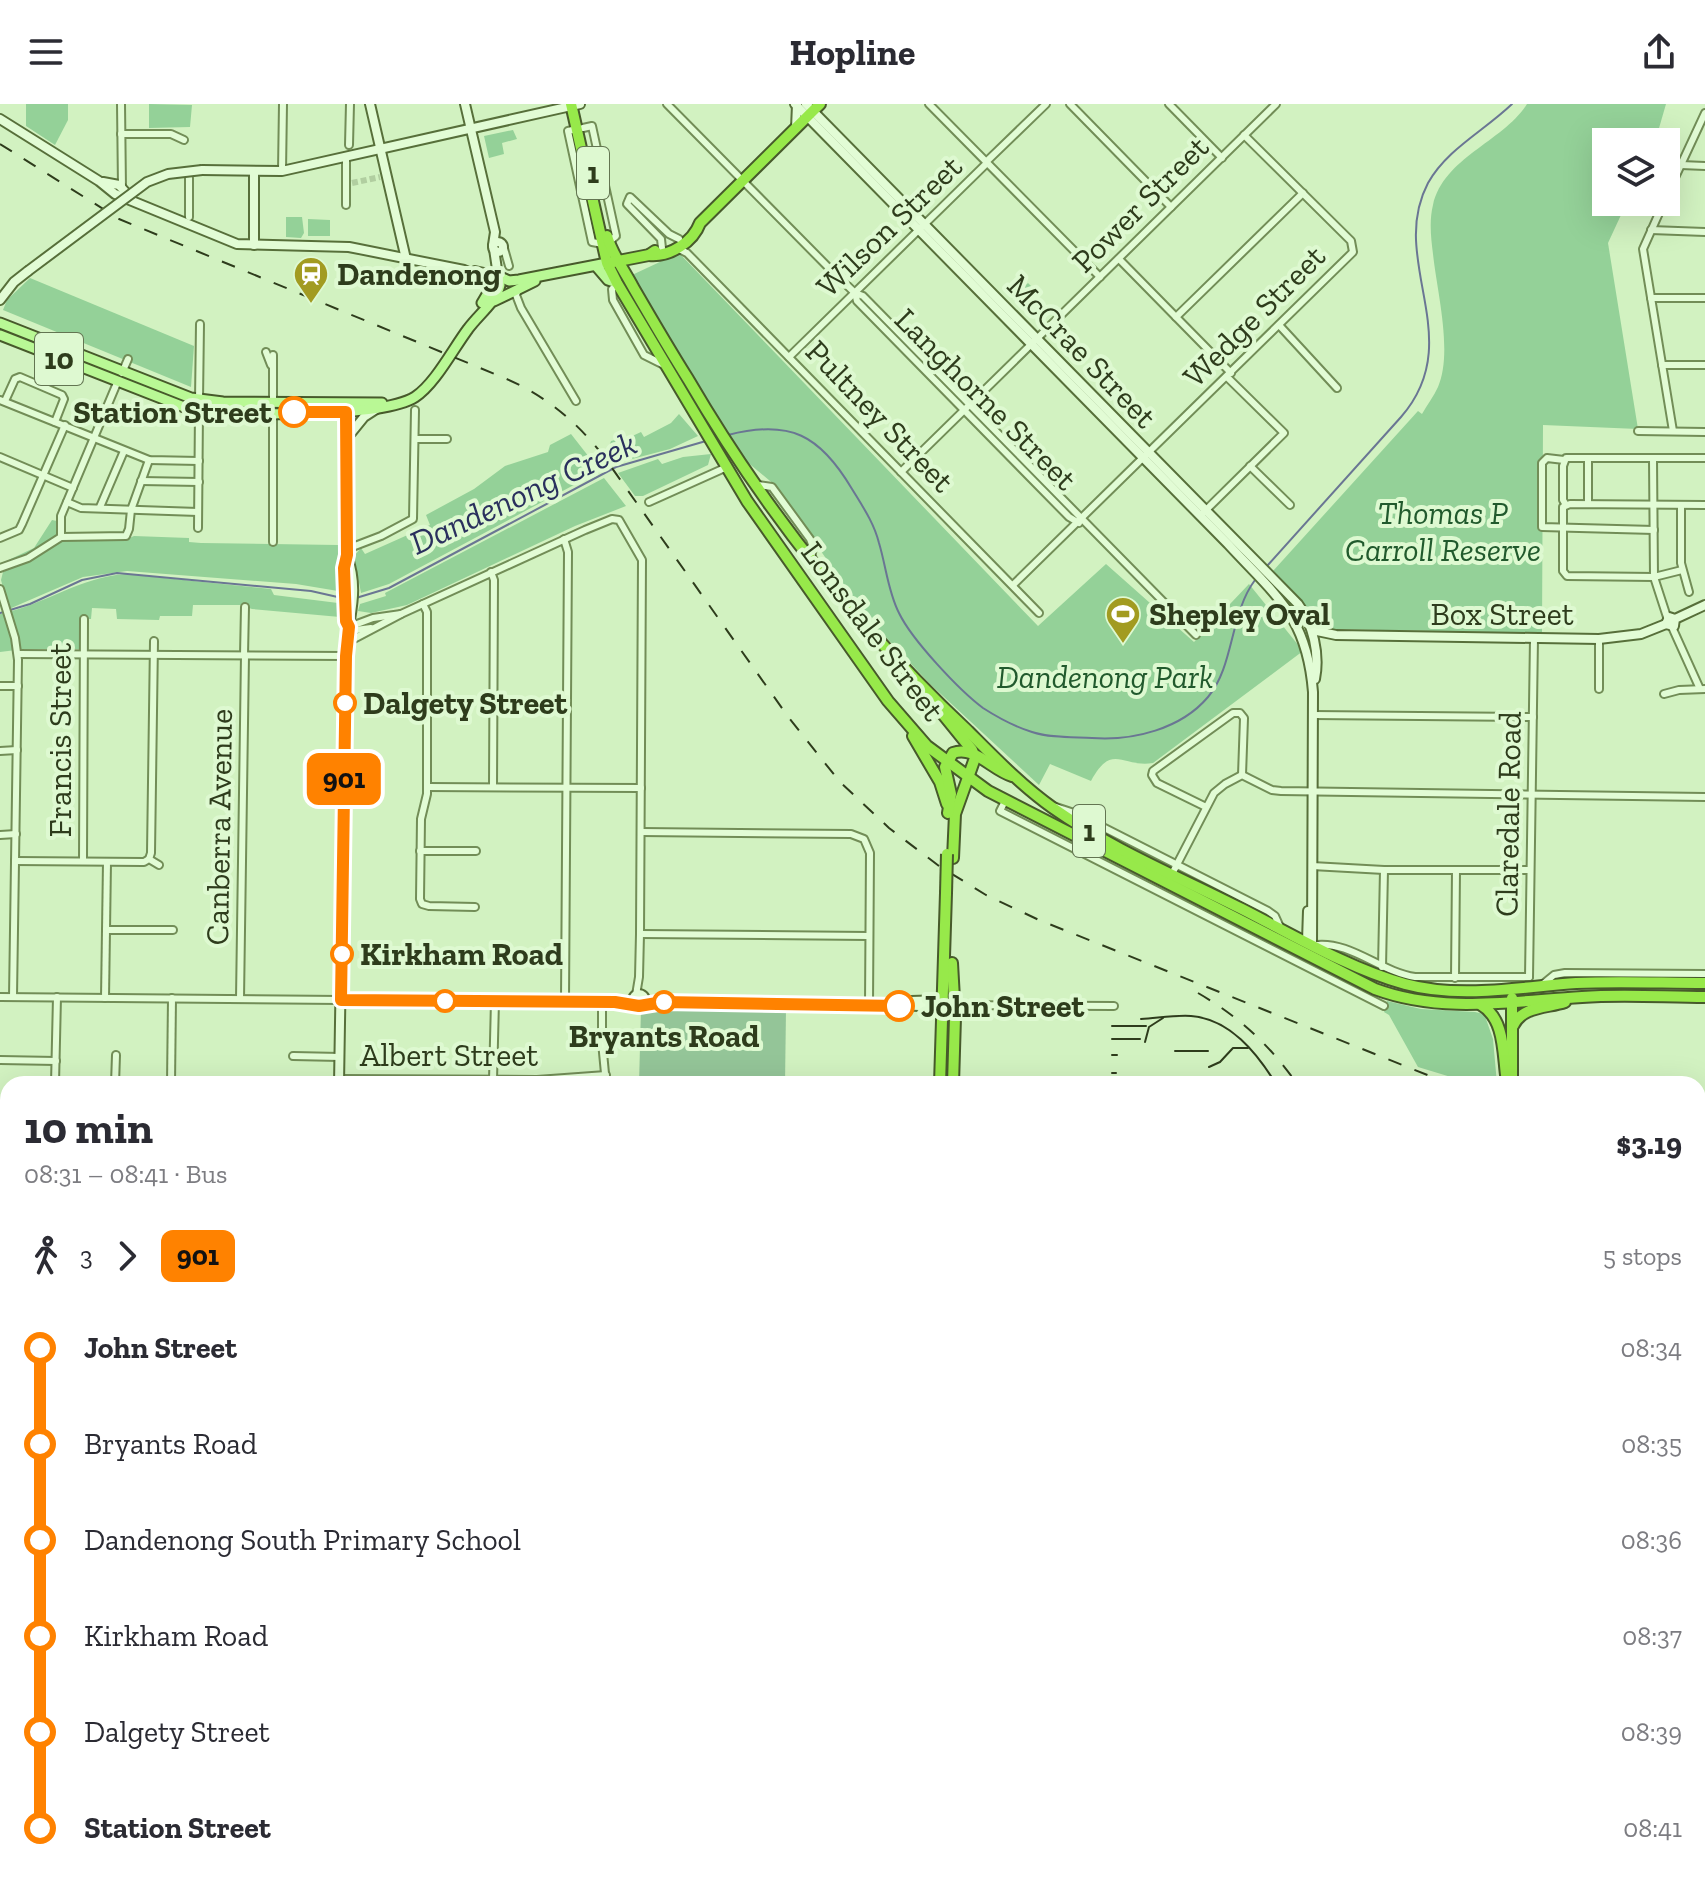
<!DOCTYPE html>
<meta charset="utf-8">
<style>
:root{--surface:#fff;--page:#f7f7f7;--text:#2b2b33;--muted:#7c7c81}
body{margin:0;font-family:"Zilla Slab",serif;background:var(--page);color:var(--text);height:100vh;display:flex;flex-direction:column;font-size:30px;white-space:nowrap}
*{box-sizing:border-box;margin:0}
p{font-size:26px;color:var(--muted)}
.icon{flex:none;width:44px;height:44px;fill:none;stroke:currentColor;stroke-width:2;stroke-linecap:round;stroke-linejoin:round}
.map{position:relative;flex:1;overflow:hidden}
.side{position:absolute;left:0px;top:972px;width:1706px;height:818px;display:flex;flex-direction:column;background:var(--surface);border-radius:24px 24px 0 0;box-shadow:0 8px 32px #0002}
.side>*{flex:none}
.badge{padding:0 16px;border-radius:12px;font-size:28px;line-height:52px}
.buttons{position:absolute;left:1592px;top:24px;display:grid;gap:16px}
.buttons a{display:grid;place-items:center;width:88px;height:88px;border-radius:0px;background:var(--surface);box-shadow:0 8px 32px #0002;font-size:40px}
.map>.badge{position:absolute;translate:-50% -50%;box-shadow:0 0 0 4px #fff}
.legs{display:flex;align-items:center;gap:12px;height:88px;padding:0 24px;font-size:26px}
.legs p{margin-inline-start:auto}
.headline{display:flex;align-items:center;justify-content:space-between;height:136px;padding:0 24px}
h1{font-size:44px;font-weight:700;line-height:60px}
ul{padding:0 24px;list-style:none}
li{display:flex;align-items:center;gap:28px;height:96px;font-size:30px}
li i{display:grid;place-items:center;width:12px;height:100%;margin:0 10px;background:currentColor}
li i::after{content:'';width:20px;height:20px;margin:-10px;border:6px solid;border-radius:50%;background:var(--surface)}
li p{margin-inline-start:auto}
li:first-child i{background:linear-gradient(#0000 50%,currentColor 0)}
li:last-child i{background:linear-gradient(currentColor 50%,#0000 0)}
header{display:flex;justify-content:space-between;align-items:center;height:104px;padding:0 24px;background:var(--surface);font-size:36px;font-weight:700}
.map>svg:first-child{display:block}
</style>
<header><svg class="icon" aria-label="menu" viewBox="0 0 24 24"><path d="M4 6h16M4 12h16M4 18h16"/></svg>Hopline<svg class="icon" aria-label="share" viewBox="0 0 24 24"><path d="M12 15V3M7 8l5-5 5 5M5 13v7h14v-7"/></svg></header>
<div class="map">
<svg width="1705" height="1789" viewBox="0 0 1705 1789">
<rect width="100%" height="100%" fill="#d2f2c1"/>
<g fill="#94d198">
<polygon points="26,0 68,0 68,16 55,41 26,22"/>
<polygon points="149,0 192,1 190,23 149,24"/>
<path d="M1527 0H1666L1655 38H1606V98H1627L1608 139 1638 325 1543 321 1542 529 1327 525 1315 516 1300 494 1273 467 1418 307 1422 310C1427 301 1434 292 1438 283 1453 248 1437 188 1433 150 1431 134 1429 117 1433 101 1444 53 1503 38 1527 0Z"/>
<polygon points="513,26 517,35 502,39 504,50 489,54 484,32"/>
<polygon points="286,113 302,113 304,129 301,134 286,133"/>
<polygon points="308,115 330,116 330,132 308,132"/>
<path d="M679 149 1038 522 1106 460 1194 538 1249 480 1303 547 1153 659C1122 664 1112 638 1091 677L1050 660 1039 681 930 580 865 511 776 382 746 357 709 302 632 171Z"/>
<polygon points="30,174 194,242 191,283 3,206 7,196"/>
<polygon points="1028,179 1036,187 1020,203 1012,194"/>
<polygon points="679,310 698,332 670,345 613,360 606,351 611,337 626,333 628,334 641,328 644,333 671,319"/>
<polygon points="571,330 600,367 389,480 361,489 354,452 361,444 365,450 430,421 426,411 474,385 505,362 548,348 550,341"/>
<polygon points="711,350 708,361 643,392 635,392 618,369 658,355 662,360 683,353"/>
<polygon points="604,374 626,402 575,422 407,501 371,509 358,507 360,500 386,492 385,489"/>
<polygon points="52,416 57,417 57,432 27,452 2,462 0,460 34,444"/>
<polygon points="134,432 189,434 189,438 201,439 338,441 338,487 296,480 127,467 83,473 9,505 1,476 3,468 35,454 49,442 63,435 127,435"/>
<path d="M126 470 271 485 274 491 338 499 340 513 252 505 240 501H193L192 512H160L159 516 117 515 116 505 92 504 91 515H82L83 545H24L0 548V510C44 501 80 473 126 470Z"/>
<polygon points="1387,897 1421,905 1475,908 1489,911 1486,915 1493,935 1497,980 1474,980 1418,963 1389,911 1384,908"/>
<polygon points="8,1022 8,1078 0,1042 0,1027"/>
<polygon points="8,1498 8,1596 0,1596 0,1499"/>
<rect x="0" y="1730" width="8" height="44"/>
</g>
<polygon fill="#94c598" points="641,905 786,906 785,980 639,980"/>
<g fill="none" stroke-linecap="round" stroke-linejoin="round">
<g stroke="#6a7693" stroke-width="2">
<path d="M728 331C790 315 820 331 852 385 863 403 874 419 879 439 886 462 888 488 899 509 912 536 959 586 983 604 997 613 1016 623 1032 628 1050 634 1073 633 1092 634 1133 637 1181 625 1208 593 1234 563 1230 509 1255 476"/>
<path d="M1267 462 1401 313C1469 235 1387 157 1428 79 1447 45 1484 27 1512 0"/>
<polyline points="356,494 389,484 616,363 706,337"/>
<polyline points="0,509 30,500 82,476 117,469 311,487 342,494"/>
</g>
<polyline stroke="#b1cea0" stroke-width="6" stroke-dasharray="6 3" stroke-linecap="butt" points="352,79 380,73"/>
<g stroke="#728d57" stroke-width="10">
<g id="street">
<polyline points="121,0 122,84"/>
<polyline points="667,0 827,162 855,189 863,192 1196,531"/>
<polyline points="929,0 1100,173"/>
<polyline points="1070,0 1171,103"/>
<polyline points="1169,0 1222,54"/>
<polyline points="583,24 592,22 616,132 609,138"/>
<polyline points="577,25 568,27 592,138 603,140"/>
<polyline points="121,30 171,30 184,36"/>
<polyline points="349,41 350,0"/>
<polyline points="346,52 346,101"/>
<polyline points="986,58 1046,0"/>
<polyline points="1681,61 1705,62"/>
<polyline points="282,67 283,0"/>
<polyline points="189,74 189,113"/>
<polyline points="1666,93 1705,9"/>
<polyline points="1664,98 1643,145 1673,327"/>
<polyline points="1651,126 1705,128"/>
<polyline points="503,141 509,162"/>
<polyline points="662,144 661,135 627,100 630,93 669,130 679,135"/>
<polyline points="677,144 687,149 1039,509"/>
<polyline points="1119,155 1231,269"/>
<polyline points="618,180 612,185 613,196 644,251 664,261"/>
<polyline points="518,185 516,191 521,204 576,297"/>
<polyline points="855,189 857,197 1069,413 1079,419"/>
<polyline points="1651,194 1705,194"/>
<polyline points="1176,213 1303,89"/>
<polyline points="1279,221 1337,284"/>
<polyline points="266,248 271,261"/>
<polyline points="789,253 987,59"/>
<polyline points="1662,261 1705,261"/>
<polyline points="122,269 128,255"/>
<polyline points="0,296 149,356 199,357"/>
<polyline points="199,296 200,220"/>
<polyline points="5,297 15,275 20,273 62,291 64,295 55,318"/>
<polyline points="273,297 273,251"/>
<polyline points="273,309 273,438"/>
<polyline points="1638,327 1705,328"/>
<polyline points="415,335 447,335"/>
<polyline points="0,353 73,384"/>
<polyline points="1588,354 1588,400"/>
<polyline points="1653,355 1654,473 1667,513"/>
<polyline points="1564,356 1547,354 1542,359 1542,423 1654,426"/>
<polyline points="1250,362 1290,401"/>
<polyline points="901,368 1276,0"/>
<polyline points="141,377 199,378"/>
<polyline points="758,381 772,383 810,435 813,443 811,455"/>
<polyline points="67,398 81,404 198,408"/>
<polyline points="649,398 727,363"/>
<polyline points="1566,401 1563,396 1563,362 1566,354 1705,354"/>
<polyline points="1681,401 1681,459 1689,488"/>
<polyline points="100,403 124,347"/>
<polyline points="1204,408 1284,329 1227,273"/>
<polyline points="198,424 199,306"/>
<polyline points="61,433 61,412 117,279"/>
<polyline points="0,434 19,426 22,420 65,321"/>
<polyline points="564,435 568,448 565,897"/>
<polyline points="347,445 381,432 413,415 415,306"/>
<polyline points="0,464 28,454 61,433 126,432 129,425 131,406 149,356"/>
<polyline points="1682,466 1654,473 1567,472 1563,467 1563,403 1570,400 1705,401"/>
<polyline points="491,468 494,476 493,683"/>
<polyline points="1013,481 1353,148 1351,137 1244,31"/>
<polyline points="0,485 15,534 18,556 13,893"/>
<polyline points="423,500 427,508 427,690 421,715 420,795 422,800 429,802 475,803"/>
<polyline points="349,523 373,514 401,510"/>
<polyline points="349,523 356,526 371,524"/>
<polyline points="1672,523 1700,585"/>
<polyline points="346,539 401,510 585,426 612,415 619,416 642,456 640,830 639,873 636,891"/>
<polyline points="18,550 346,552"/>
<polyline points="244,551 245,503"/>
<polyline points="0,582 18,582"/>
<polyline points="1599,585 1599,535"/>
<polyline points="1664,590 1679,586 1705,585"/>
<polyline points="1313,611 1533,613"/>
<polyline points="0,647 17,646"/>
<polyline points="427,683 641,684"/>
<polyline points="1005,697 1000,707 1384,902"/>
<polyline points="1053,702 1077,710 1268,807 1275,812 1280,823"/>
<polyline points="1206,703 1157,679 1152,671 1153,667 1233,609 1240,609 1244,614 1242,671"/>
<polyline points="641,728 851,730 864,735 870,749 869,900"/>
<polyline points="0,731 16,730"/>
<polyline points="420,747 476,747"/>
<polyline points="149,755 151,749 154,537"/>
<polyline points="15,757 144,758 149,755 159,761"/>
<polyline points="83,757 84,515"/>
<polyline points="1312,762 1384,766 1530,766"/>
<polyline points="1172,770 1214,689 1225,680 1242,671 1272,686 1281,687 1705,693"/>
<polyline points="106,826 173,826"/>
<polyline points="640,830 869,832"/>
<path d="M1316 841C1350 837 1381 868 1415 873H1529"/>
<polyline points="1382,863 1384,766"/>
<polyline points="1529,873 1534,534"/>
<polyline points="1455,874 1456,766"/>
<polyline points="1543,880 1554,871 1565,869 1705,870"/>
<polyline points="0,893 341,896"/>
<polyline points="105,894 107,758"/>
<polyline points="240,895 245,551"/>
<polyline points="602,898 602,938 606,980"/>
<polyline points="954,901 1114,902"/>
<polyline points="293,952 340,953"/>
<polyline points="0,956 56,957"/>
<polyline points="339,975 537,976 606,971"/>
<polyline points="493,976 495,897"/>
<polyline points="55,980 57,893"/>
<polyline points="115,980 116,951"/>
<polyline points="171,980 172,894"/>
<polyline points="0,1020 8,1016"/>
<polyline points="0,1074 8,1089"/>
<polyline points="0,1165 8,1165"/>
<polyline points="1698,1177 1705,1178"/>
<polyline points="0,1287 8,1286"/>
<polyline points="0,1488 8,1488"/>
<polyline points="0,1673 8,1681"/>
<polyline points="51,1782 52,1789"/>
<polyline points="913,1782 916,1789"/>
<polyline points="1160,1789 1160,1782"/>
<polyline points="1282,1789 1282,1782"/>
</g>
</g>
<g stroke="#576f3a" stroke-width="12">
<g id="secondary">
<polyline points="370,0 406,155"/>
<polyline points="465,0 495,128 493,141"/>
<path d="M795 0 1228 440C1276 492 1307 512 1313 588L1312 840"/>
<path d="M806 0 1298 500C1313 520 1320 550 1315 575"/>
<polyline points="0,15 99,77 115,90 237,140 349,143 464,166 495,179"/>
<polyline points="796,24 797,1"/>
<polyline points="202,66 282,67 580,0"/>
<polyline points="103,78 119,81 128,91"/>
<circle cx="498" cy="143" r="5"/>
<polyline points="254,141 254,68"/>
<polyline points="475,167 498,172 494,145"/>
<polyline points="0,196 14,178 28,167"/>
<polyline points="346,308 347,451 344,464 346,517 349,523"/>
<polyline points="351,329 364,313 378,304"/>
<polyline points="1675,515 1674,522 1666,520 1669,513 1675,515 1705,501"/>
<polyline points="1310,518 1317,527 1336,531 1599,535 1641,530 1666,520"/>
<polyline points="1307,837 1308,807"/>
<circle cx="639" cy="896" r="6"/>
<polyline points="341,896 615,898 635,900"/>
<polyline points="911,897 944,896"/>
<polyline points="644,900 663,898 870,900 944,903"/>
<path d="M339 980 346 552C347 513 361 491 347 451"/>
<polyline points="322,1789 322,1782"/>
</g>
</g>
<g stroke="#475a2b" stroke-width="13">
<g id="primary">
<polyline points="596,162 608,176 617,179"/>
<polyline points="494,197 535,177"/>
<polyline points="482,199 498,172 509,177 519,176 607,159"/>
<polyline points="0,219 191,294 223,298 382,299"/>
<path d="M0 231 184 303C227 312 380 315 415 293 435 280 453 245 468 225 478 211 496 198 500 181"/>
</g>
</g>
<g stroke="#475a2b" stroke-width="14">
<g id="highway">
<path d="M571 0 607 159 617 179 747 397 888 597 927 642 988 687 1375 885C1442 910 1512 897 1582 893 1623 890 1664 893 1705 893"/>
<path d="M607 132C612 150 624 166 633 183 651 214 669 245 688 275 764 405 858 524 968 627 995 654 1022 682 1053 704 1111 745 1179 773 1242 805 1293 831 1350 865 1405 880 1460 895 1520 883 1576 879 1619 877 1662 879 1705 879"/>
<path d="M649 151C670 153 693 138 700 119L820 0"/>
<polyline points="613,158 649,151 655,147"/>
<polyline points="942,609 972,646 975,654 955,710 953,754"/>
<polyline points="913,632 940,678 947,700"/>
<path d="M948 709 951 690 945 663 953 649C974 641 992 666 1012 672"/>
<polyline points="952,859 955,913 953,980"/>
<polyline points="1512,894 1512,980"/>
<path d="M1481 901C1504 914 1503 947 1506 971"/>
<path d="M1513 922C1522 902 1547 904 1565 898"/>
<polyline points="940,980 946,789"/>
<polyline points="0,1244 8,1243"/>
<polyline points="0,1260 8,1260"/>
<polyline points="1698,1423 1705,1436"/>
<polyline points="1698,1438 1705,1451"/>
<polyline points="929,1789 929,1782"/>
<polyline points="944,1789 944,1782"/>
</g>
</g>
<use href="#street" stroke="#e2fcd5" stroke-width="6"/>
<use href="#secondary" stroke="#e2fcd5" stroke-width="8"/>
<use href="#primary" stroke="#b9f895" stroke-width="9"/>
<use href="#highway" stroke="#97e94a" stroke-width="10"/>
<g stroke="#2e3c1c" stroke-width="2">
<path d="M1141 915C1158 914 1174 911 1191 912 1230 915 1257 949 1276 980"/>
<polyline points="1112,922 1146,922"/>
<polyline points="1112,935 1140,935"/>
<polyline points="1145,938 1149,923 1163,914"/>
<polyline points="1175,947 1208,947"/>
<polyline points="1112,951 1117,951"/>
<polyline points="1209,963 1220,958 1233,944 1248,944"/>
<polyline points="1112,969 1116,969"/>
</g>
<g stroke="#2e3c1c" stroke-width="2" stroke-dasharray="14 14" stroke-linecap="butt">
<path d="M0 40 119 115 502 273C543 290 574 315 602 350L789 614 840 678 889 724 939 762 986 791 1039 816 1450 980"/>
<path d="M1198 889C1238 912 1271 942 1297 980"/>
<polyline points="1698,1082 1705,1085"/>
<polyline points="1698,1766 1705,1781"/>
</g>
<g stroke="#576f3a" stroke-width="12" stroke-linecap="butt">
<polyline id="secondary-bridge" points="28,167 147,78 168,70 202,66"/>
</g>
<g stroke="#475a2b" stroke-width="14" stroke-linecap="butt">
<polyline id="highway-bridge" points="946,789 947,750"/>
</g>
<use href="#secondary-bridge" stroke="#e2fcd5" stroke-width="8"/>
<use href="#highway-bridge" stroke="#97e94a" stroke-width="10"/>
</g>
<g fill="none" stroke-linecap="round" stroke-linejoin="round">
<g stroke="#fff" stroke-width="18">
<polyline id="line-1" points="294,308 346,308 347,451 344,464 346,517 349,523 346,552 341,896 615,898 639,902 663,898 899,902"/>
</g>
<use href="#line-1" stroke="#ff8200" stroke-width="12"/>
</g>
<defs>
<g id="station-pin" transform="scale(1.8)"><path d="M0 17L-7.5 6A9.5 9.5 0 1 1 7.5 6Z" fill="#a29b21" stroke="#def9d1"/><path d="M-3-6H3Q5-6 5-4V2Q5 4 3 4L4.5 6H3L1.5 4h-3L-3 6H-4.5L-3 4Q-5 4-5 2V-4Q-5-6-3-6ZM-3.5-4v3h7v-3ZM-3.5 1v1.5H-2V1ZM2 1v1.5H3.5V1Z" fill="#fff"/></g>
<g id="stadium-pin" transform="scale(1.8)"><path d="M0 17L-7.5 6A9.5 9.5 0 1 1 7.5 6Z" fill="#a29b21" stroke="#def9d1"/><path d="M0-5a6.5 5 0 1 0 0 10a6.5 5 0 1 0 0-10ZM-3.5-1.8h7v3.6h-7Z" fill="#fff"/></g>
</defs>
<g fill-rule="evenodd">
<use href="#station-pin" x="311" y="170"/>
<use href="#stadium-pin" x="1123" y="510"/>
</g>
<g fill="#fff" stroke="#ff8200" stroke-width="4">
<circle cx="294" cy="308" r="14"/>
<circle cx="345" cy="599" r="10"/>
<circle cx="342" cy="850" r="10"/>
<circle cx="445" cy="897" r="10"/>
<circle cx="664" cy="898" r="10"/>
<circle cx="899" cy="902" r="14"/>
</g>
<g text-anchor="middle" dominant-baseline="central" stroke-width="8" stroke-linejoin="round" paint-order="stroke">
<g fill="#def9d1" stroke="#637552" stroke-width="2">
<rect x="577" y="43" width="32" height="52" rx="6"/>
<rect x="35" y="229" width="48" height="52" rx="6"/>
<rect x="1073" y="701" width="32" height="52" rx="6"/>
</g>
<g font-size="30" font-weight="bold" fill="#2e3c1c">
<text x="593" y="69">1</text>
<text x="59" y="255">10</text>
<text x="1089" y="727">1</text>
</g>
<g font-size="32" fill="#2e3c1c" stroke="#def9d1">
<text transform="translate(1140 100) rotate(-45)">Power Street</text>
<text transform="translate(889 122) rotate(-44)">Wilson Street</text>
<text transform="translate(1254 212) rotate(-45)">Wedge Street</text>
<text transform="translate(1082 247) rotate(46)">McCrae Street</text>
<text transform="translate(986 295) rotate(45)">Langhorne Street</text>
<text transform="translate(880 312) rotate(46)">Pultney Street</text>
<text x="1502" y="510">Box Street</text>
<text transform="translate(873 527) rotate(53)">Lonsdale Street</text>
<text transform="translate(60 636) rotate(-90)">Francis Street</text>
<text transform="translate(1508 710) rotate(-89)">Claredale Road</text>
<text transform="translate(219 723) rotate(-89)">Canberra Avenue</text>
<text x="449" y="951">Albert Street</text>
</g>
<g font-size="32" font-weight="bold" fill="#2e3c1c" stroke="#def9d1" text-anchor="start">
<text x="337" y="170">Dandenong</text>
<text x="1149" y="510">Shepley Oval</text>
</g>
<g font-size="32" font-weight="bold" fill="#2e3c1c" stroke="#def9d1" text-anchor="start">
<text x="272" y="308" text-anchor="end">Station Street</text>
<text x="363" y="599">Dalgety Street</text>
<text x="360" y="850">Kirkham Road</text>
<text x="921" y="902">John Street</text>
<text x="664" y="932" text-anchor="middle">Bryants Road</text>
</g>
<g font-size="32" font-style="italic" fill="#215a2d" stroke="#def9d1">
<text x="1443" y="409">Thomas P<tspan x="1443" dy="37">Carroll Reserve</tspan></text>
<text x="1105" y="573">Dandenong Park</text>
</g>
<g font-size="34" font-style="italic" fill="#2a305d" stroke="#def9d1">
<text transform="translate(523 389) rotate(-25)">Dandenong Creek</text>
</g>
</g>
</svg>
<div class="buttons">
<a><svg class="icon" aria-label="layers" viewBox="0 0 24 24"><path d="M12 4l9 5-9 5-9-5zM3 14l9 5 9-5"/></svg></a>
</div>
<b class="badge" style="left:344px;top:675px;background:#ff8200;color:#111">901</b>
<section class="side">
<div class="headline"><div><h1>10 min</h1><p>08:31 – 08:41 · Bus</p></div><b>$3.19</b></div>
<div class="legs"><svg class="icon" aria-label="walk" viewBox="0 0 24 24"><circle cx="13" cy="4" r="2"/><path d="M13 8l-2 6 4 7M11 14l-3 7M7 12l3-4h3l4 4"/></svg>3<svg class="icon" aria-label="forward" viewBox="0 0 24 24"><path d="M9 5l7 7-7 7"/></svg><b class="badge" style="background:#ff8200;color:#111">901</b><p>5 stops</p></div>
<ul>
<li><i style="color:#ff8200"></i><b>John Street</b><p>08:34</p></li>
<li><i style="color:#ff8200"></i><span>Bryants Road</span><p>08:35</p></li>
<li><i style="color:#ff8200"></i><span>Dandenong South Primary School</span><p>08:36</p></li>
<li><i style="color:#ff8200"></i><span>Kirkham Road</span><p>08:37</p></li>
<li><i style="color:#ff8200"></i><span>Dalgety Street</span><p>08:39</p></li>
<li><i style="color:#ff8200"></i><b>Station Street</b><p>08:41</p></li>
</ul>
</section>
</div>
